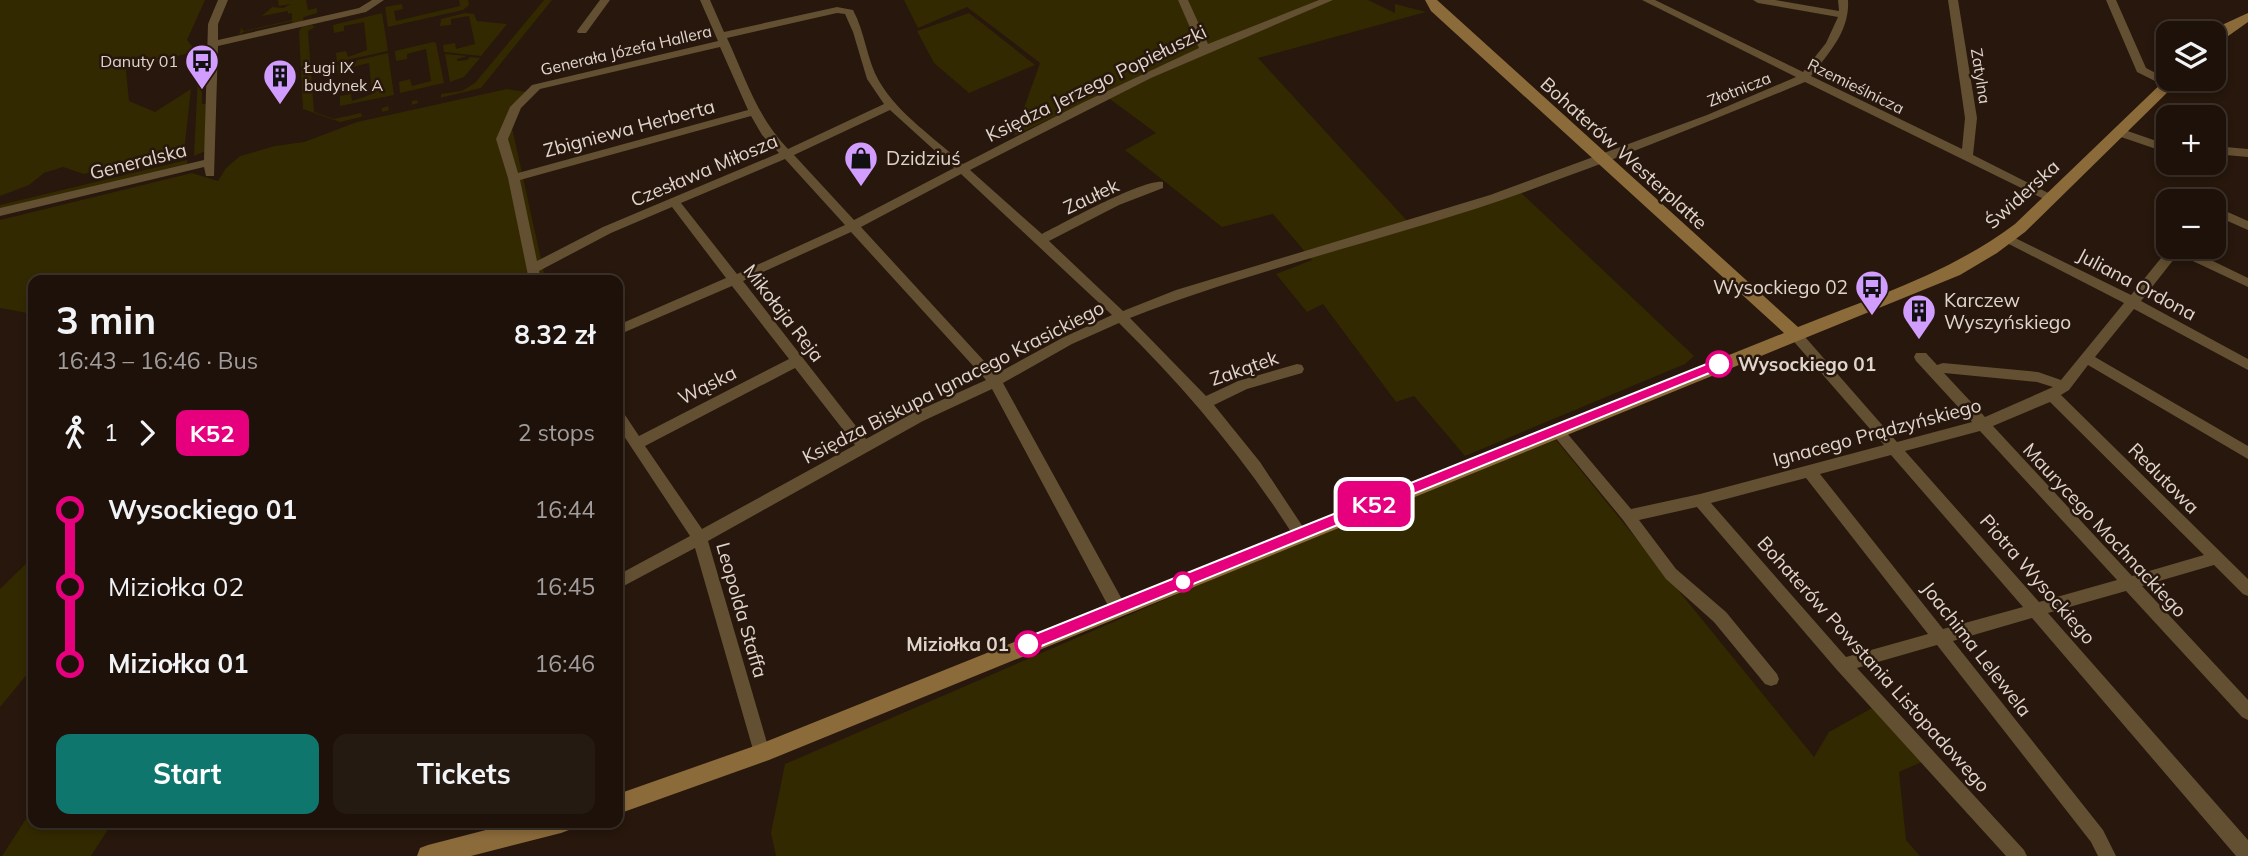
<!DOCTYPE html>
<meta charset="utf-8">
<style>
:root{--surface:#1d1109;--page:#251a12;--text:#f1f3f6;--muted:#a09d9c;--line:#3b312a;--accent:#0f766e}
body{margin:0;font-family:Mulish,sans-serif;background:var(--page);color:var(--text);height:100vh;display:flex;flex-direction:column;font-size:26px;white-space:nowrap}
*{box-sizing:border-box;margin:0}
p{font-size:23px;color:var(--muted)}
.icon{flex:none;width:38px;height:38px;fill:none;stroke:currentColor;stroke-width:2;stroke-linecap:round;stroke-linejoin:round}
.map{position:relative;flex:1;overflow:hidden}
.drawer{position:absolute;left:28px;top:275px;width:595px;height:553px;display:flex;flex-direction:column;background:var(--surface);border-radius:14px;box-shadow:0 4px 10px #0003,0 0 0 2px var(--line)}
.drawer>*{flex:none}
.badge{padding:0 14px;border-radius:10px;font-size:24px;line-height:46px}
.buttons{position:absolute;left:2156px;top:21px;display:grid;gap:14px}
.buttons a{display:grid;place-items:center;width:70px;height:70px;border-radius:14px;background:var(--surface);box-shadow:0 4px 10px #0003,0 0 0 2px var(--line);font-size:35px}
.map>.badge{position:absolute;translate:-50% -50%;box-shadow:0 0 0 4px #fff}
.legs{display:flex;align-items:center;gap:10px;height:77px;padding:0 28px;font-size:23px}
.legs p{margin-inline-start:auto}
.headline{display:flex;align-items:center;justify-content:space-between;height:119px;padding:0 28px}
h1{font-size:38px;font-weight:700;line-height:52px}
.primary-button{display:flex;gap:14px;margin-top:auto;padding:14px 28px}
.primary-button a{flex:1;height:80px;border-radius:14px;background:var(--accent);color:#fff;font-size:28px;font-weight:700;line-height:80px;text-align:center}
.primary-button a+a{background:var(--page);color:var(--text)}
ul{padding:0 28px;list-style:none}
li{display:flex;align-items:center;gap:24px;height:77px;font-size:26px}
li i{display:grid;place-items:center;width:10px;height:100%;margin:0 9px;background:currentColor}
li i::after{content:'';width:18px;height:18px;margin:-9px;border:5px solid;border-radius:50%;background:var(--surface)}
li p{margin-inline-start:auto}
li:first-child i{background:linear-gradient(#0000 50%,currentColor 0)}
li:last-child i{background:linear-gradient(currentColor 50%,#0000 0)}
.map>svg:first-child{display:block}
</style>
<div class="map">
<svg width="2248" height="856" viewBox="0 0 2248 856">
<rect width="100%" height="100%" fill="#27170c"/>
<g fill="#322900">
<polygon points="0,0 205,0 187,40 196,51 126,70 129,101 155,112 191,89 184,152 84,174 63,167 44,173 29,185 0,196"/>
<polygon points="278,0 306,0 308,10 317,8 317,13 304,17 302,22 293,24 292,21 243,32 239,36 241,28 244,31 292,20 292,13 288,14 288,11 262,16 272,7 283,8 291,4 279,6"/>
<polygon points="459,0 468,0 469,5 463,10 388,27 385,7 402,4 403,9 394,11 396,21 460,6"/>
<polygon points="544,0 552,0 481,88 340,122 303,109 299,31 302,27 312,25 315,27 308,31 314,112 334,119 361,113 362,117 382,112 382,108 388,106 389,110 412,105 412,101 417,100 418,103 441,98 441,94 462,91 475,83"/>
<polygon points="904,0 1368,0 1395,13 1395,4 1426,12 1258,58 1410,224 1517,189 1694,356 1685,364 1465,456 1414,396 1396,402 1323,304 1307,312 1276,274 1312,260 1273,214 1222,227 1125,150 1156,133 1103,94 1014,136 1040,63 967,7 918,28"/>
<polygon points="382,13 388,51 337,62 336,53 346,51 348,57 367,50 364,22 344,26 344,31 334,33 333,25"/>
<polygon points="465,13 474,14 477,21 507,24 481,56 444,52 443,45 455,43 456,49 475,44 469,16 451,19 451,25 440,26 441,19"/>
<polygon points="969,13 1035,65 969,93 934,63 917,31"/>
<polygon points="433,42 436,43 444,83 400,93 399,82 410,79 412,86 431,81 426,49 407,54 407,59 396,61 395,51"/>
<polygon points="388,53 394,95 340,106 340,96 351,94 352,101 372,94 369,63 348,68 348,73 338,75 337,65"/>
<polygon points="445,54 467,56 457,59 457,61 467,60 470,57 480,58 464,77 450,82"/>
<polygon points="202,75 202,104 206,104 205,151 194,156 198,76"/>
<polygon points="507,89 526,92 511,123 544,273 548,280 33,280 33,314 0,308 0,220 192,173 218,181 226,168 240,156 275,146 304,142 357,122"/>
<polygon points="187,160 187,164 0,209 0,205"/>
<polygon points="1556,440 1814,757 1829,732 1874,707 1924,761 1899,772 1906,840 1920,856 776,856 771,833 785,764 1305,539"/>
<polygon points="33,557 33,667 0,707 0,589"/>
<polygon points="33,808 33,822 112,823 91,856 2,856"/>
</g>
<g fill="none" stroke-linecap="round" stroke-linejoin="round">
<g fill="#634f31" fill-rule="evenodd">
<polygon points="218,0 228,0 218,24 218,40 359,8 372,0 384,0 366,12 218,46 214,176 206,176 204,167 0,216 0,208 204,160 208,24"/>
<polygon points="600,0 610,0 586,33 578,33 577,31"/>
<path d="M700 0H710L724 32 837 7 853 10C865 32 867 61 879 81 898 114 935 138 963 164L1084 102 1199 48 1178 0H1188L1208 44 1319 0H1333L1151 78 970 170 1042 234C1064 223 1142 179 1163 182V188L1119 205 1049 241 1123 311 1176 290 1490 195 1707 115 1796 77 1642 0H1655L1803 72 1826 43 1838 17 1758 3 1753 0H1775L1839 11 1838 0H1848C1850 31 1829 53 1811 76L1962 149 1965 118 1948 0H1958L1977 118 1973 155 2058 198 2052 202 2048 201 1805 82C1704 124 1602 165 1499 201 1377 242 1250 271 1130 318L1206 396 1238 381 1297 364 1302 365 1304 369 1302 373 1247 389 1214 405 1260 462 1305 530 1307 534 1305 538 1300 540 1295 538C1245 459 1186 389 1119 323L1072 344 1003 383 1124 603 1126 608 1124 613 1118 615 1112 613 992 389 923 421 708 541 770 753 768 759 762 761 756 759 754 753 695 548 618 589V575L690 536 618 427V411L623 412 639 436 789 359 732 286 618 335V325L726 278 672 207 611 233 539 271 541 280H529L508 178 496 139 510 107 532 85 718 41ZM837 13 845 14 853 32 867 79 884 104 788 149C756 115 746 79 727 38ZM720 47 748 110 518 173 508 139 521 108 540 89ZM890 110 954 168 854 220 794 155ZM751 116 762 135 779 153 603 227 537 261 520 180ZM785 159 845 225 737 274 681 203ZM961 174 1112 315 1062 338 996 374 861 227ZM851 232 986 380 913 413 866 439 743 281ZM795 368 855 445 702 529 645 446Z"/>
<polygon points="2106,0 2116,0 2146,68 2173,82 2173,86 2165,86 2137,72"/>
<polygon points="2119,128 2168,145 2168,153 2115,135 2115,129"/>
<polygon points="2214,146 2248,149 2248,157 2214,154"/>
<polygon points="2214,206 2248,221 2248,230 2214,215"/>
<path d="M2007 234 2131 295 2170 247H2184L2248 278V287L2178 254 2141 301 2248 359V370L2134 309 2095 357 2248 446V459L2088 365 2069 390 2061 395 2248 579V596L2243 594 2214 565 2142 586 2248 700V720L2242 717 2126 591 2048 613 2248 840V856H2236L2032 618 1953 641 2103 830 2116 856H2098L2091 842 1937 645 1857 668 2024 850 2027 856H2006L1837 670 1697 507 1639 520 1676 569 1726 612 1777 674 1779 679 1777 684 1771 686 1765 684 1714 622 1666 579 1623 520 1549 430 1551 426H1561L1631 509 1700 494 1884 445 1789 336 1787 333 1794 328 1799 330 1897 442 1972 422 1916 361 1914 357 1916 353H1926L1937 365 1943 363 2038 372 2061 380 2124 303 2003 241 2001 238ZM1944 373 2037 382 2053 387 1985 417ZM2050 402 2204 555 2132 576 1993 426ZM1980 431 2117 580 2039 602 1905 451ZM1891 455 2023 607 1943 629 1820 474ZM1806 478 1928 634 1846 657 1711 503Z"/>
</g>
<g fill="#8c6b3b" fill-rule="evenodd">
<path d="M1425 0H1437L1798 327C1873 297 1950 273 2015 224L2168 77 2181 79 2025 232 1997 253 1960 275 769 760 618 814V794L760 744 1784 333 1431 11Z"/>
<polygon points="2248,13 2248,22 2214,46 2214,35 2224,24"/>
<polygon points="517,822 572,822 569,830 561,833 471,856 417,856 420,848 428,845"/>
</g>
</g>
<polygon fill="#e6007e" stroke="#fff" stroke-width="2" points="1719,359 1724,360 1724,367 1034,649 1028,651 1023,649 1021,644 1023,639"/>
<defs>
<g id="bus-pin" transform="scale(1.75)"><path d="M0 17L-7.5 6A9.5 9.5 0 1 1 7.5 6Z" fill="#d19dfe" stroke="#27170c"/><path d="M-5-6H5V4H4V6H2V4H-2V6H-4V4H-5ZM-3.5-4V0h7V-4ZM-3.5 1.2v1.5H-2V1.2ZM2 1.2v1.5H3.5V1.2Z" fill="#111"/></g>
<g id="building-pin" transform="scale(1.75)"><path d="M0 17L-7.5 6A9.5 9.5 0 1 1 7.5 6Z" fill="#d19dfe" stroke="#27170c"/><path d="M-4-6H4V6H1V3H-1V6H-4ZM-2.5-4.3h1.7v1.8h-1.7ZM.8-4.3h1.7v1.8H.8ZM-2.5-1h1.7V.8h-1.7ZM.8-1h1.7V.8H.8Z" fill="#111"/></g>
<g id="shop-pin" transform="scale(1.75)"><path d="M0 17L-7.5 6A9.5 9.5 0 1 1 7.5 6Z" fill="#d19dfe" stroke="#27170c"/><path d="M-5-2.5h2.3a2.7 3.5 0 0 1 5.4 0H5L5.5 6h-11ZM-1.5-2.5h3a1.5 2.3 0 0 0-3 0Z" fill="#111"/></g>
</defs>
<g fill-rule="evenodd">
<use href="#bus-pin" x="202" y="61"/>
<use href="#building-pin" x="280" y="76"/>
<use href="#shop-pin" x="861" y="158"/>
<use href="#bus-pin" x="1872" y="287"/>
<use href="#building-pin" x="1919" y="311"/>
</g>
<g fill="#fff" stroke="#e6007e" stroke-width="3.5">
<circle cx="1719" cy="364" r="12"/>
<circle cx="1183" cy="582" r="9"/>
<circle cx="1028" cy="644" r="12"/>
</g>
<g text-anchor="middle" dominant-baseline="central" stroke-width="5" stroke-linejoin="round" paint-order="stroke">
<g font-size="16" fill="#e0d5cd" stroke="#27170c">
<text transform="translate(626 50) rotate(-13)">Generała Józefa Hallera</text>
<text transform="translate(1981 76) rotate(81)">Zatylna</text>
<text transform="translate(1856 86) rotate(26)">Rzemieślnicza</text>
<text transform="translate(1739 89) rotate(-22)">Złotnicza</text>
</g>
<g font-size="16" fill="#e0d5cd" stroke="#27170c" text-anchor="end">
<text x="178" y="61">Danuty 01</text>
<text x="304" y="67" text-anchor="start">Ługi IX<tspan x="304" dy="18">budynek A</tspan></text>
</g>
<g font-size="19" fill="#e0d5cd" stroke="#27170c">
<text transform="translate(1096 83) rotate(-26)">Księdza Jerzego Popiełuszki</text>
<text transform="translate(629 128) rotate(-15)">Zbigniewa Herberta</text>
<text transform="translate(1624 153) rotate(42)">Bohaterów Westerplatte</text>
<text transform="translate(138 161) rotate(-14)">Generalska</text>
<text transform="translate(704 170) rotate(-23)">Czesława Miłosza</text>
<text transform="translate(2022 194) rotate(-42)">Świderska</text>
<text transform="translate(1091 196) rotate(-25)">Zaułek</text>
<text transform="translate(2137 284) rotate(28)">Juliana Ordona</text>
<text transform="translate(784 313) rotate(52)">Mikołaja Reja</text>
<text transform="translate(1244 368) rotate(-19)">Zakątek</text>
<text transform="translate(953 382) rotate(-27)">Księdza Biskupa Ignacego Krasickiego</text>
<text transform="translate(707 385) rotate(-27)">Wąska</text>
<text transform="translate(1877 432) rotate(-15)">Ignacego Prądzyńskiego</text>
<text transform="translate(2164 478) rotate(45)">Redutowa</text>
<text transform="translate(2105 530) rotate(47)">Maurycego Mochnackiego</text>
<text transform="translate(2038 579) rotate(49)">Piotra Wysockiego</text>
<text transform="translate(742 610) rotate(74)">Leopolda Staffa</text>
<text transform="translate(1977 649) rotate(52)">Joachima Lelewela</text>
<text transform="translate(1874 664) rotate(48)">Bohaterów Powstania Listopadowego</text>
</g>
<g font-size="19" fill="#e0d5cd" stroke="#27170c" text-anchor="start">
<text x="886" y="158">Dzidziuś</text>
<text x="1848" y="287" text-anchor="end">Wysockiego 02</text>
<text x="1944" y="300">Karczew<tspan x="1944" dy="22">Wyszyńskiego</tspan></text>
</g>
<g font-size="19" font-weight="bold" fill="#e0d5cd" stroke="#27170c" text-anchor="start">
<text x="1738" y="364">Wysockiego 01</text>
<text x="1009" y="644" text-anchor="end">Miziołka 01</text>
</g>
</g>
</svg>
<div class="buttons">
<a><svg class="icon" aria-label="layers" viewBox="0 0 24 24"><path d="M12 4l9 5-9 5-9-5zM3 14l9 5 9-5"/></svg></a>
<a>+</a>
<a>−</a>
</div>
<b class="badge" style="left:1374px;top:504px;background:#e6007e;color:#fff">K52</b>
<section class="drawer">
<div class="headline"><div><h1>3 min</h1><p>16:43 – 16:46 · Bus</p></div><b>8.32 zł</b></div>
<div class="legs"><svg class="icon" aria-label="walk" viewBox="0 0 24 24"><circle cx="13" cy="4" r="2"/><path d="M13 8l-2 6 4 7M11 14l-3 7M7 12l3-4h3l4 4"/></svg>1<svg class="icon" aria-label="forward" viewBox="0 0 24 24"><path d="M9 5l7 7-7 7"/></svg><b class="badge" style="background:#e6007e;color:#fff">K52</b><p>2 stops</p></div>
<ul>
<li><i style="color:#e6007e"></i><b>Wysockiego 01</b><p>16:44</p></li>
<li><i style="color:#e6007e"></i><span>Miziołka 02</span><p>16:45</p></li>
<li><i style="color:#e6007e"></i><b>Miziołka 01</b><p>16:46</p></li>
</ul>
<div class="primary-button"><a>Start</a><a>Tickets</a></div>
</section>
</div>
